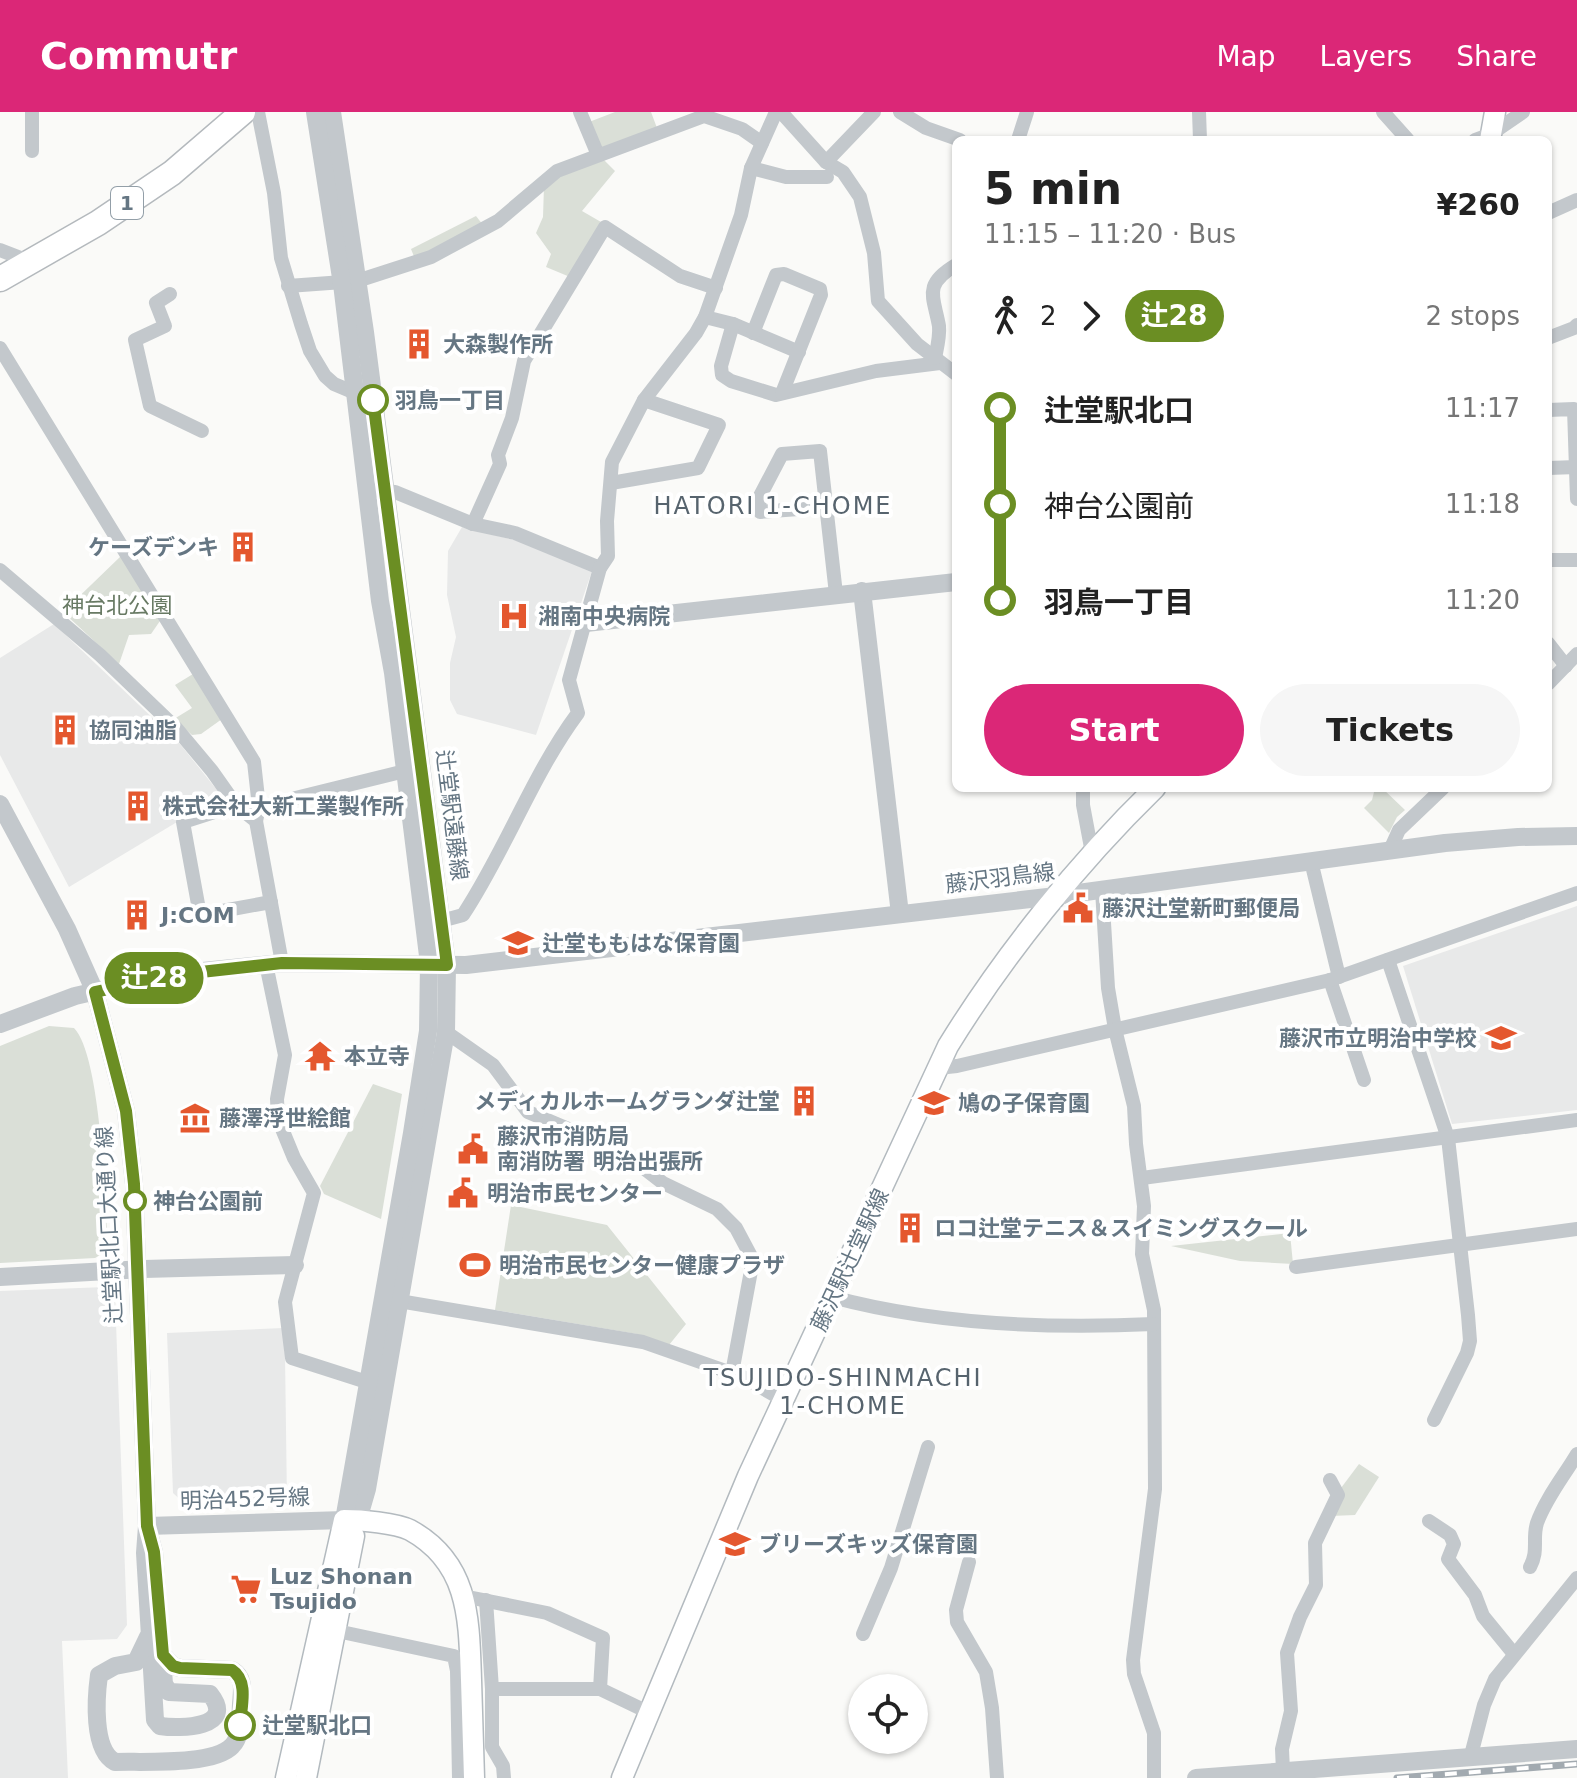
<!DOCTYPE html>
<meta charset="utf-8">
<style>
:root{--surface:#fff;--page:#f6f6f6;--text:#222;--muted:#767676;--accent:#db2777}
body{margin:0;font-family:"DejaVu Sans","Noto Sans JP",sans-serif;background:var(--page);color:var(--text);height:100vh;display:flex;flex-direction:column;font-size:30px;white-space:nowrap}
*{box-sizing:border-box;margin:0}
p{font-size:26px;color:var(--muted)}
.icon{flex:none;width:44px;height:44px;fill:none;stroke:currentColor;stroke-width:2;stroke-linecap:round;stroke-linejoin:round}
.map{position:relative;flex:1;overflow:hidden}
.details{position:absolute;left:952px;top:24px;width:600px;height:656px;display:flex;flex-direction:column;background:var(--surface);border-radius:12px;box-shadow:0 2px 6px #0004}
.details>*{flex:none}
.badge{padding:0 16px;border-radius:26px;font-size:28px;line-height:52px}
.controls{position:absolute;left:848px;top:1562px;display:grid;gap:16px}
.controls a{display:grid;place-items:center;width:80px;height:80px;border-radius:50%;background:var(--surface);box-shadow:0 2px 6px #0004;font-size:40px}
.map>.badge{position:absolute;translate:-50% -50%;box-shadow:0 0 0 4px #fff}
.legs{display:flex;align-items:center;gap:12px;height:88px;padding:0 32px;font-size:26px}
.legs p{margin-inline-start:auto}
.headline{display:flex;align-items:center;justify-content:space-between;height:136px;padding:0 32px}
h1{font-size:44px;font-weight:700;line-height:60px}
.button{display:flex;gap:16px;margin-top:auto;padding:16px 32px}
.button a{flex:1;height:92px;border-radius:48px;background:var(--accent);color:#fff;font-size:32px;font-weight:700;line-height:92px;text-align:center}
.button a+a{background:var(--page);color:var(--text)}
ul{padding:0 32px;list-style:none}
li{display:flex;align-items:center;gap:28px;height:96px;font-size:30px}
li i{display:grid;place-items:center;width:12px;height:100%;margin:0 10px;background:currentColor}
li i::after{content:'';width:20px;height:20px;margin:-10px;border:6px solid;border-radius:50%;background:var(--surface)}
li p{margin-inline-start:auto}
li:first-child i{background:linear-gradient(#0000 50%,currentColor 0)}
li:last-child i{background:linear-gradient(currentColor 50%,#0000 0)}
header{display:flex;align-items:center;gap:48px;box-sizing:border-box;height:112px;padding:0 40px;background:var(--accent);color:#fff}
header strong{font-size:38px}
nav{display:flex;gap:44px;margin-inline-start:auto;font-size:28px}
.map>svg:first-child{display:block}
</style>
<header>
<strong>Commutr</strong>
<nav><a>Map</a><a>Layers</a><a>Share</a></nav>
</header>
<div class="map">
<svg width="1577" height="1666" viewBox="0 0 1577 1666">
<rect width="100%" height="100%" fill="#fafaf8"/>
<g fill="#e8e9e9">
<polygon points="462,415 518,429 592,459 536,623 457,602 450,588 450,551 456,525 447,483 448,439"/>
<polygon points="54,512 180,632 225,688 177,705 177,710 69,775 0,643 0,546"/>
<polygon points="1577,794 1577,998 1452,1012 1403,854"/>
<polygon points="106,1175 115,1183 127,1513 117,1527 62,1529 68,1666 0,1666 0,1179"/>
<polygon points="283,1216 285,1243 287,1390 187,1394 173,1381 167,1221"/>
</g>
<g fill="#dadfd7">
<polygon points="615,0 651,0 657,16 601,37 589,10"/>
<polygon points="602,46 615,59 582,99 601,110 570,165 546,155 551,142 536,121 543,105 544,74 558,61"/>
<polygon points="476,104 483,113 415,147 411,137"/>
<polygon points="120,445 125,445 162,506 151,522 129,523 119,552 63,500"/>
<polygon points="193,562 222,607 201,622 192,623 174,607 192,596 175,573"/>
<polygon points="1370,676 1382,676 1405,698 1397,705 1389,721 1364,696 1372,688 1374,680"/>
<path d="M49 914 74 916C101 944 105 1090 108 1134L105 1140 95 1146 0 1151V934Z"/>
<polygon points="373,972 402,982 381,1107 324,1082 320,1074"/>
<polygon points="511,1093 607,1113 686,1212 669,1233 637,1222 495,1198"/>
<polygon points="1290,1121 1293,1152 1240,1149 1171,1134"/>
<polygon points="1359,1352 1379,1365 1355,1403 1331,1404 1338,1380"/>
</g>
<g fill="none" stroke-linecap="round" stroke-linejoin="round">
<g stroke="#b3babf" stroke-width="23">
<g id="secondary">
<polyline points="1490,28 1495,0"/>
<path d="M286 1666 344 1408C361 1408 396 1411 410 1418 470 1451 469 1508 471 1568 472 1601 473 1633 474 1666"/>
<polyline points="306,1666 354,1424"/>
<path d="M622 1666 748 1364 948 934C1004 843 1078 751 1155 676"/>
</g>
</g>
<g stroke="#b4b9bd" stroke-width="27">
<polyline id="trunk" points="0,167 98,111 172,61 243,0"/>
</g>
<g stroke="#c3c8cc" stroke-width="14">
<polyline points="258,0 274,81 281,146 301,212 310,239 325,264 334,272 353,280"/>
<polyline points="580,0 598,43"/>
<polyline points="781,0 826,50 843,60 860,85 874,141 878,189 917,232 956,262"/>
<polyline points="900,0 926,16 960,28"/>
<polyline points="1199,0 1200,28"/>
<polyline points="1383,0 1408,28"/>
<polyline points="1018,28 1027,0"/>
<polyline points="1475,28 1491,22 1523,0"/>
<polyline points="32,39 32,0"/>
<polyline points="826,50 874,0"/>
<polyline points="751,56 786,65 827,65"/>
<polyline points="1548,101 1577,88"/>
<polyline points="0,138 31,150"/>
<polyline points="288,174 357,169 431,145 498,109 557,59 704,4 742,17 762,31"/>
<polyline points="170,182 156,191 165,214 135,228 150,294 202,319"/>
<polyline points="705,205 733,212 799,240"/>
<polyline points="733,212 721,254 722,263 731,269 776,283 876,259 940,251"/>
<polyline points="753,221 776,163 784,162 820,177 821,183 782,281"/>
<polyline points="1548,226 1574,216 1577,213"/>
<polyline points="0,236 254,650 259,695 256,709"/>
<path d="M935 246C937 236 940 225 939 214 934 185 922 173 956 153"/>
<polyline points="1548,298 1574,297 1577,387"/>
<polyline points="1548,356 1577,355"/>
<polyline points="611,371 698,356 719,313 644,288"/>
<polyline points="379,379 395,380 473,412 515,421 600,456"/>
<polyline points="826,395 760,400 759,386 782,342 820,339 836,482"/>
<polyline points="473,412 500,352 498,343 512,306 524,249 605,115 680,164 716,176"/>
<polyline points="1548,448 1577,448"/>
<polyline points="0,458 100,543 176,616 212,659 236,693 256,709 282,851"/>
<polyline points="1548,531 1566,554"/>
<polyline points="1548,572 1577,542"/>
<polyline points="1083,676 1083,693 1092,741"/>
<polyline points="236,693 183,710 200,803 271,790"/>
<polyline points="259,695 405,659"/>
<polyline points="1390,738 1399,718 1443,676"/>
<polyline points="1311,749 1339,865"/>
<polyline points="1102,778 1108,876 1115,917 1134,994 1136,1032 1144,1094 1142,1142 1154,1198 1155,1377 1133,1548 1134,1562 1154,1621 1154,1666"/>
<path d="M441 809 463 803C506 738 532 663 578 601L569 568 600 456 608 444 607 409 612 350 644 288 696 221 705 205 741 103 751 56 776 0"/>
<polyline points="1388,848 1448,1026 1468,1203 1470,1229 1467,1241 1434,1308"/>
<polyline points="266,852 285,943 277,987 278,1007 294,1046 314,1081 285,1190 292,1246 370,1271"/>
<polyline points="1330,868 1364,968"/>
<polyline points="446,920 493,953 528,1000 611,1035 628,1044 663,1071 717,1097 736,1116 753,1148 732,1261"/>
<polyline points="938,956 957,954 1330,868 1577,781"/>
<polyline points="1142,1066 1577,1008"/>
<polyline points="1296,1155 1577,1117"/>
<path d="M832 1185C936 1213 1047 1217 1154 1212"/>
<polyline points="399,1189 643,1230 743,1265 785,1289"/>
<polyline points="1429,1409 1450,1423 1454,1432 1448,1447 1475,1483 1483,1504 1514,1542"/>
<polyline points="969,1450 956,1498 957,1510 986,1560 992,1596 997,1666"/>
<path d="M1530 1455C1539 1439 1532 1427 1537 1411 1546 1386 1564 1364 1577 1342"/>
<polyline points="463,1484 547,1501 603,1526 600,1577"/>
<polyline points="486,1488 492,1577 492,1635 503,1654 504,1666"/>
<polyline points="337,1519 454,1544 457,1559 459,1666"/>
<polyline points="863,1522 891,1456 928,1335"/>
<polyline points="492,1577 600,1577 650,1601"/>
<polyline points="1470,1647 1484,1593 1495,1567 1577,1466"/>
<polyline points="1283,1659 1282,1637 1291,1599 1287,1541 1300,1505 1316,1473 1315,1431 1338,1383 1330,1368"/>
</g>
<g stroke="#c3c8cc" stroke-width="18">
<polyline points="332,0 365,220 447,853 446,920 367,1377 358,1408"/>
<polyline points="862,479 900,802"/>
<polyline points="586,511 956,470"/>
<path d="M0 692 67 817 95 880 126 999 134 1072 147 1414 145 1441 155 1608 160 1614C180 1617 237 1616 210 1582L169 1580 164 1572 154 1440 147 1414"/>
<polyline points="0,912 75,884 145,868 203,859 282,851 466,853 1056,784 1445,731 1518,725 1577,724"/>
<polyline points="0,1165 144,1157 295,1153"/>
<polyline points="147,1414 344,1408 412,1021 428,919 429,852 393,561 380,489 342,172 315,0"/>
<path d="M148 1525 136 1550 115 1554 99 1563C96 1585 92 1638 115 1650 142 1649 213 1654 232 1634 242 1624 240 1605 241 1592 242 1578 245 1566 232 1558L180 1556 173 1554 163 1543"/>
<polyline points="1196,1666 1577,1637"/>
</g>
<use href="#secondary" stroke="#fff" stroke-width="20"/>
<use href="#trunk" stroke="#fff" stroke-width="24"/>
<g stroke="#a2aab0" stroke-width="7">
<polyline id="rail" points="1397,1666 1577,1652"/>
</g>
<use href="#rail" stroke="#fff" stroke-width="4" stroke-dasharray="12" stroke-linecap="butt"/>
</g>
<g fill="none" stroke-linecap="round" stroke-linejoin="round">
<g stroke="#fff" stroke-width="18">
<path id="line-1" d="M240 1613C241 1595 249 1569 232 1558L180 1556 173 1554 163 1543 154 1440 147 1414 134 1072 126 999 95 880 174 863 282 851 447 853 373 288"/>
</g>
<use href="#line-1" stroke="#6b8e23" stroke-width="12"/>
</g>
<defs>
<g id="building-bare" transform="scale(2.4)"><path d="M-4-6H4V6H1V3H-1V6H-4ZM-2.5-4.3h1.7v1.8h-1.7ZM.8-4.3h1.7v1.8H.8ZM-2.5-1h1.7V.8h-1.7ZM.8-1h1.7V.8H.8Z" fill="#e4572e" stroke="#fff" stroke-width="2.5" paint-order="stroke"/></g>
<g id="hospital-bare" transform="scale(2.4)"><path d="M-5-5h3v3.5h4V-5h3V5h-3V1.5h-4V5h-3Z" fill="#e4572e" stroke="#fff" stroke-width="2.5" paint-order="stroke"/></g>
<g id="civic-bare" transform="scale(2.4)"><path d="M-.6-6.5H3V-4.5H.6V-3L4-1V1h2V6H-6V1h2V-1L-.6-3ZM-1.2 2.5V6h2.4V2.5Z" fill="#e4572e" stroke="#fff" stroke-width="2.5" paint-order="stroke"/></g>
<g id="school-bare" transform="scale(2.4)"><path d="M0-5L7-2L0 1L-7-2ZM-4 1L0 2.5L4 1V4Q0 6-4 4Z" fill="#e4572e" stroke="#fff" stroke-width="2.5" paint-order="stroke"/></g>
<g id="temple-bare" transform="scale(2.4)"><path d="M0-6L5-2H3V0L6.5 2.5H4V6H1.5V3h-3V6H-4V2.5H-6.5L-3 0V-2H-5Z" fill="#e4572e" stroke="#fff" stroke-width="2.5" paint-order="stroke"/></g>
<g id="museum-bare" transform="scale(2.4)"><path d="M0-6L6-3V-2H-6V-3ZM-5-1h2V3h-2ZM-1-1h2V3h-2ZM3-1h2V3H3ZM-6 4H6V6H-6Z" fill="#e4572e" stroke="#fff" stroke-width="2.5" paint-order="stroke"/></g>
<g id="stadium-bare" transform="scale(2.4)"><path d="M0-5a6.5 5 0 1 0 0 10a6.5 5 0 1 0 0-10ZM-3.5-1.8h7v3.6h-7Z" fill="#e4572e" stroke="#fff" stroke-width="2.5" paint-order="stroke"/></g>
<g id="supermarket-bare" transform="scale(2.4)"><path d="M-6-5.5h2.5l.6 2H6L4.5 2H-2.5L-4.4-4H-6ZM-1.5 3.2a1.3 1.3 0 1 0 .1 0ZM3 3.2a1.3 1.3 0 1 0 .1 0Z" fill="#e4572e" stroke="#fff" stroke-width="2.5" paint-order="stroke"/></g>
</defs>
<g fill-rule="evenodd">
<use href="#building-bare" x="419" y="232"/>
<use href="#building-bare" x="243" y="435"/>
<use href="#hospital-bare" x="514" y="504"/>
<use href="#building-bare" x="65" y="618"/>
<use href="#building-bare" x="138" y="694"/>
<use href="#civic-bare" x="1078" y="796"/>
<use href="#building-bare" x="137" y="803"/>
<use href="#school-bare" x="518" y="831"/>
<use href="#school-bare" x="1501" y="926"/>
<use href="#temple-bare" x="320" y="944"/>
<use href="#building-bare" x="804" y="989"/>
<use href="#school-bare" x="934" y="991"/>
<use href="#museum-bare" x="195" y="1006"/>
<use href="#civic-bare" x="473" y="1037"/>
<use href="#civic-bare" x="463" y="1081"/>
<use href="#building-bare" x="910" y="1116"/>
<use href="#stadium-bare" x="475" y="1153"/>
<use href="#school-bare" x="735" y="1432"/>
<use href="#supermarket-bare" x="246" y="1477"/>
</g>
<g fill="#fff" stroke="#6b8e23" stroke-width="4">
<circle cx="373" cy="288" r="14"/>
<circle cx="135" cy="1089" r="10"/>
<circle cx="240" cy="1613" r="14"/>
</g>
<g text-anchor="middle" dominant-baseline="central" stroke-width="8" stroke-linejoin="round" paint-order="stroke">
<rect fill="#fff" stroke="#939fa8" stroke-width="2" x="111" y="75" width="32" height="32" rx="6"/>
<g font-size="20" font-weight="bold" fill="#657683">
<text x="127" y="91">1</text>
</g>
<g font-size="22" font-weight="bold" fill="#657683" stroke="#fff" text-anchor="start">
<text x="443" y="232">大森製作所</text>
<text x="219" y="435" text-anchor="end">ケーズデンキ</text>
<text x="538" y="504">湘南中央病院</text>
<text x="89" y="618">協同油脂</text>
<text x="162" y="694">株式会社大新工業製作所</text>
<text x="1102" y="796">藤沢辻堂新町郵便局</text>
<text x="161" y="803">J:COM</text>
<text x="542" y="831">辻堂ももはな保育園</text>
<text x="1477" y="926" text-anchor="end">藤沢市立明治中学校</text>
<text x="344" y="944">本立寺</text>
<text x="780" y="989" text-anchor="end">メディカルホームグランダ辻堂</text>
<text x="958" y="991">鳩の子保育園</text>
<text x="219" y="1006">藤澤浮世絵館</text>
<text x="497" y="1024">藤沢市消防局<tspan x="497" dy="25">南消防署 明治出張所</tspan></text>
<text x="487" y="1081">明治市民センター</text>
<text x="934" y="1116">ロコ辻堂テニス＆スイミングスクール</text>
<text x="499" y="1153">明治市民センター健康プラザ</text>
<text x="759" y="1432">ブリーズキッズ保育園</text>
<text x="270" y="1464">Luz Shonan<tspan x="270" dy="25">Tsujido</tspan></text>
</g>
<g font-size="22" font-weight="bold" fill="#657683" stroke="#fff" text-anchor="start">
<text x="395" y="288">羽鳥一丁目</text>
<text x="153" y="1089">神台公園前</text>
<text x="262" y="1613">辻堂駅北口</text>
</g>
<g font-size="22" fill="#687a64" stroke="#fff">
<text x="117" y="493">神台北公園</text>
</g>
<g font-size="22" fill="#657683" stroke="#fff">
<text transform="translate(452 703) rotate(83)">辻堂駅遠藤線</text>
<text transform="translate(1000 766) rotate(-7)">藤沢羽鳥線</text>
<text transform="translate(109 1113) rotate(-93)">辻堂駅北口大通り線</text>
<text transform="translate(850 1148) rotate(-65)">藤沢駅辻堂駅線</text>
<text transform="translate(245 1387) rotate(-2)">明治452号線</text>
</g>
<g font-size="24" letter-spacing="2" fill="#57646e" stroke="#fff">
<text x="773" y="394">HATORI 1-CHOME</text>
<text x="843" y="1266">TSUJIDO-SHINMACHI<tspan x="843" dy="28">1-CHOME</tspan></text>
</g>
</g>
</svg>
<div class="controls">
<a><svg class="icon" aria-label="locate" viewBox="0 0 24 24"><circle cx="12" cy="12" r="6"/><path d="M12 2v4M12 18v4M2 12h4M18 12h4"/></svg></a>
</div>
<b class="badge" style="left:154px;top:866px;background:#6b8e23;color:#fff">辻28</b>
<section class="details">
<div class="headline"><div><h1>5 min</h1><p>11:15 – 11:20 · Bus</p></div><b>¥260</b></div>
<div class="legs"><svg class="icon" aria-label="walk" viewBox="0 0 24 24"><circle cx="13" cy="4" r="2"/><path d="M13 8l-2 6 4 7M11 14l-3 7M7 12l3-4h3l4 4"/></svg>2<svg class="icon" aria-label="forward" viewBox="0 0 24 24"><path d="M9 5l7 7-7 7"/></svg><b class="badge" style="background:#6b8e23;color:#fff">辻28</b><p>2 stops</p></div>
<ul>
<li><i style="color:#6b8e23"></i><b>辻堂駅北口</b><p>11:17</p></li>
<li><i style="color:#6b8e23"></i><span>神台公園前</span><p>11:18</p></li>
<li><i style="color:#6b8e23"></i><b>羽鳥一丁目</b><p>11:20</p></li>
</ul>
<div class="button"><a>Start</a><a>Tickets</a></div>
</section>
</div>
